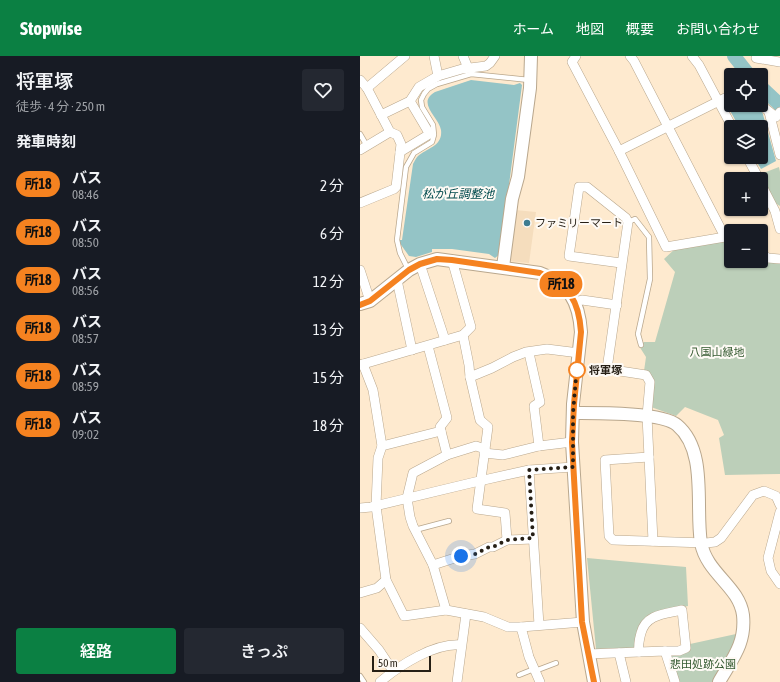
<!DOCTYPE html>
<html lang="ja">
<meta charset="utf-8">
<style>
:root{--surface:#171b24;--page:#242831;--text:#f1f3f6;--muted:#9ea1a6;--accent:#0b8043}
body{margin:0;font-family:"Asap Condensed","Noto Sans JP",sans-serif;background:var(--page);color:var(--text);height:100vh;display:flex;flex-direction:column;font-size:15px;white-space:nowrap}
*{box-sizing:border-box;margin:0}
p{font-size:13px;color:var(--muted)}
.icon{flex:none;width:22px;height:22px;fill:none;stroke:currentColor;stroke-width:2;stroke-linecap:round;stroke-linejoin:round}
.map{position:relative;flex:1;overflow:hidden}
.sheet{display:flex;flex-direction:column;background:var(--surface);width:360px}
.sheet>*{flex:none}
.badge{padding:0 8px;border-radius:13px;font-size:14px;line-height:26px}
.controls{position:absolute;left:364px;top:12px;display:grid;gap:8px}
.controls a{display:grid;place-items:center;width:44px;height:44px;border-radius:4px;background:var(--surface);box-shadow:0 1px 3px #0004;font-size:20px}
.scale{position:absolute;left:12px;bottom:10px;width:59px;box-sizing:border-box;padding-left:4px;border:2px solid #261f15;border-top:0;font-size:11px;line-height:14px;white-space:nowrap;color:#261f15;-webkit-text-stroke:3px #fefaf5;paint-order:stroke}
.you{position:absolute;width:20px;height:20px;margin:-10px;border:3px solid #fff;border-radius:50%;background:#1a73e8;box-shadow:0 0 0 6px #1a73e833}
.map>.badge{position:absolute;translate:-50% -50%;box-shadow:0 0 0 2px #fff}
h2{padding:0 16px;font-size:15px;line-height:36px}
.round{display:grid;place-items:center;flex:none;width:42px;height:42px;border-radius:4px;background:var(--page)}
.summary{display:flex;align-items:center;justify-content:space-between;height:68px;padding:0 16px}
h1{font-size:19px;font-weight:600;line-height:30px}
.cta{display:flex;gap:8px;margin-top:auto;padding:8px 16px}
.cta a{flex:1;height:46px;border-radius:4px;background:var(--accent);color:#fff;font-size:16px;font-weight:600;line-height:46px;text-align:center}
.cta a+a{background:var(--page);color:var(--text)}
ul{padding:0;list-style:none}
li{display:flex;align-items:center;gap:12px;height:48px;padding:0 16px}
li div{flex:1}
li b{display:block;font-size:15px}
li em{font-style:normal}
li .badge{min-width:44px;font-weight:700;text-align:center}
header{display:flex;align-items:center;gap:24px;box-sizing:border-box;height:56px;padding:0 20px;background:var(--accent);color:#fff}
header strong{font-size:19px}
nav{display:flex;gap:22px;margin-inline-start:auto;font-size:14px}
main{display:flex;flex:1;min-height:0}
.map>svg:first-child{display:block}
</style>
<header>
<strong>Stopwise</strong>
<nav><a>ホーム</a><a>地図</a><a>概要</a><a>お問い合わせ</a></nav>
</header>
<main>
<section class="sheet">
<div class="summary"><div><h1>将軍塚</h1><p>徒歩 · 4 分 · 250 m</p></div><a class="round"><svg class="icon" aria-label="heart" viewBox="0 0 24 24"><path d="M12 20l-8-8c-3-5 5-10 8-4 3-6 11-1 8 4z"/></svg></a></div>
<h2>発車時刻</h2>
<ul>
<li><span class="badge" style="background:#f58220;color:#111">所18</span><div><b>バス</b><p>08:46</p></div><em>2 分</em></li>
<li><span class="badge" style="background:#f58220;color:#111">所18</span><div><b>バス</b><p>08:50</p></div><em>6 分</em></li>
<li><span class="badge" style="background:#f58220;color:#111">所18</span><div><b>バス</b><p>08:56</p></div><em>12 分</em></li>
<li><span class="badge" style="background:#f58220;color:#111">所18</span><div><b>バス</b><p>08:57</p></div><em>13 分</em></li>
<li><span class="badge" style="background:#f58220;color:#111">所18</span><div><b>バス</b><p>08:59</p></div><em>15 分</em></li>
<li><span class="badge" style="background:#f58220;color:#111">所18</span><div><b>バス</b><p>09:02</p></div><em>18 分</em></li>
</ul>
<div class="cta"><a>経路</a><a>きっぷ</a></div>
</section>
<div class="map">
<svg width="420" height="626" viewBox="0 0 420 626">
<rect width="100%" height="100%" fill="#feeacf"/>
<polygon fill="#f5ddbd" points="155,154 176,156 169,207 148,205"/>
<g fill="#bccfb9">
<polygon points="419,111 420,116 420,150 415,147 401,118"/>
<polygon points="364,185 371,185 371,205 401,205 401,203 407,206 420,208 420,418 365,419 359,382 364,379 358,364 325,351 316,360 291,351 284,315 286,301 279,290 284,286 295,286 315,216 304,203 316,192"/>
<polygon points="227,502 326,511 328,550 292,558 282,567 274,592 236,593"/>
<polygon points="376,578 373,590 353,626 318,626 309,599 330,595 330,588"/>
</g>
<g fill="#94c4c6">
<path d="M111 24 154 29 160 27 162 29 140 198 135 202 129 198 92 193H72V196L56 201 49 200 39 186V184H42L53 108C54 106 56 102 58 100 67 92 83 90 81 74 79 61 56 47 75 36Z"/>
<polygon points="371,44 371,49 396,49 402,55 416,105 401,113 394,101 401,101 401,71 379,71 367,49 368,45"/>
</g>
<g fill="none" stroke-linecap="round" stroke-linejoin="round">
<g stroke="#94c4c6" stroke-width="14">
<polyline points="374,0 389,19"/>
<polyline points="401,31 420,49"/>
</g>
<g stroke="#b9a78d" stroke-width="6">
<g id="service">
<polyline points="0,78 7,90"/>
<polyline points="268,166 275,163 289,181 290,223 278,278 281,289"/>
<polyline points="48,213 40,197 37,184 46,111 54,97 72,86 74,79 73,69 62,51 61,44 64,38 68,33 77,28 111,18 169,24"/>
<polyline points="55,474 89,465"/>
<polyline points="175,615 196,607"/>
<polyline points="159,619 174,613"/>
<polyline points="0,620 4,626"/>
</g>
</g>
<g stroke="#b9a78d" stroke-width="10">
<g id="minor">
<polyline points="74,0 78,20"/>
<polyline points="103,0 108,12"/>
<polyline points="216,0 212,6 259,95 306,191 365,181 371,182"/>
<polyline points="270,0 274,5 365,181"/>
<polyline points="332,0 339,9 372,71"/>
<polyline points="396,2 420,6"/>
<polyline points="0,24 7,32 30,76 0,94"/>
<polyline points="7,32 45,0"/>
<polyline points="401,49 416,61 420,56"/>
<polyline points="409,56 420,99"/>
<polyline points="21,59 50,45 59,31 78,20 102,13 126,10 130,7 135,0"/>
<polyline points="259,95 371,39"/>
<polyline points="40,96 68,79 69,77 50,45"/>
<polyline points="387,101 399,123"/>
<polyline points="401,128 415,155 420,173"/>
<polyline points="0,147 34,133 36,131 41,88 37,79 30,76"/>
<polyline points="401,198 408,202 420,203"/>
<polyline points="261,207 209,200 219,131 227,131 266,162 268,166 247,313 286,319 290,326 287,360 293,485"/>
<polyline points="60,208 85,284"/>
<polyline points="0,214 10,245"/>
<polyline points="37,224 52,294"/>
<polyline points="214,246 222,244 257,249"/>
<polyline points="103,279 109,309 110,321 120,364 128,371 117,453 145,457 147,484"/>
<polyline points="68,290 87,362 80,371 87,399"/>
<polyline points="169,297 180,346 174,350 179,390"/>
<polyline points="3,308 13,334 22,390"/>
<polyline points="0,309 103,279 111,271 92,204"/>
<polyline points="110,321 132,312 153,301 166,296 187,293 219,297"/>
<polyline points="81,375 22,390 18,402 16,450 26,524 44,560 86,554 124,561 148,571 161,571 223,566"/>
<polyline points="124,397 143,399 179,390 212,386"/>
<polyline points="289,401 245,404 249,480 253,484 346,487 355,486 361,482 393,439 404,435 416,440 420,449"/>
<polyline points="169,414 179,569"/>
<polyline points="0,452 11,451 115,426 169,414 213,411"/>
<polyline points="420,456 408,502 411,515 420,528"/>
<polyline points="73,509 101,500 115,498 129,491 133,491 147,484 173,483"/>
<polyline points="0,537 17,532 26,524"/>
<polyline points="86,554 73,509 53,470 50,461 47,442 53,417 87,399 116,390 125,393"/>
<polyline points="161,571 169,601 180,626"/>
<polyline points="0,572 19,594 33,615"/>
<path d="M279 596C278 589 279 584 281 577 286 558 305 558 322 554L326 592 319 595H305"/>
<polyline points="259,597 266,626"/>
<polyline points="228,598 305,595 315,626"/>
<path d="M20 626C40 609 74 587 101 589"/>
<polyline points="97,626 106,558"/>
</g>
</g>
<g stroke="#b9a78d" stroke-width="14">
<g id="tertiary">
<polyline points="143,211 152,143 158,121 170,32 171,0"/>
<path d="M0 248 10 245 49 214 60 208 77 203 180 217C209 228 219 245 221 276L213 348 212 386 223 566 234 626"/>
<path d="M213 357C235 357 302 356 317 369 348 395 335 451 341 487 347 518 379 530 383 559 386 588 372 603 359 626"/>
</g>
</g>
<use href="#service" stroke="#fff" stroke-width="4.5"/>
<use href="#minor" stroke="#fff" stroke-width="9"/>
<use href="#tertiary" stroke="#fff" stroke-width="12"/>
</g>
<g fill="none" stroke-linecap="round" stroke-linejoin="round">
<g stroke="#fff" stroke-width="9">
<path id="line" d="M0 249 10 245 49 214 60 208 77 203 92 204 180 217C209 229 219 245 221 276L214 348 212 386 222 566 234 626"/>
</g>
<use href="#line" stroke="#f58220" stroke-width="6"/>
<polyline stroke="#261f15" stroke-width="4" stroke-dasharray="0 7.2" points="101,500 115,498 129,491 133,491 147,484 173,482 169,414 213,411 213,357 217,310 217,314"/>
</g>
<circle fill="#3e7d91" stroke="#fefaf5" stroke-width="1.5" cx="167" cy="167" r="4"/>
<circle fill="#fff" stroke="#f58220" stroke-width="2" cx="217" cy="314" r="8"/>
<g text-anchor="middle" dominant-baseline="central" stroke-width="4" stroke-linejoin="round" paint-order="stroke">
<g font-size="11" fill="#261f15" stroke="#fefaf5" text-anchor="start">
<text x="175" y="167">ファミリーマート</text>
</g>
<g font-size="11" fill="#32582e" stroke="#fefaf5">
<text x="357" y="296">八国山緑地</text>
<text x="343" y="608">悲田処跡公園</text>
</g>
<g font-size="11" font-weight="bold" fill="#261f15" stroke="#fefaf5" text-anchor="start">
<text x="229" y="314">将軍塚</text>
</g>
<g font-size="12" font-style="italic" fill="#00494c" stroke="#fefaf5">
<text x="98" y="138">松が丘調整池</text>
</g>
</g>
</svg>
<div class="controls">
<a><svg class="icon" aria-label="locate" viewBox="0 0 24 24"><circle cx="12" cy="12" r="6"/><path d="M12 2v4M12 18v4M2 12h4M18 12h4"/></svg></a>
<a><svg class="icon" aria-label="layers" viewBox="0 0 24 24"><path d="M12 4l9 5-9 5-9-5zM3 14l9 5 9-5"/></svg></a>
<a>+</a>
<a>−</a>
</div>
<div class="scale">50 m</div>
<div class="you" style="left:101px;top:500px"></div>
<b class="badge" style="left:201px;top:228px;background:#f58220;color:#111">所18</b>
</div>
</main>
